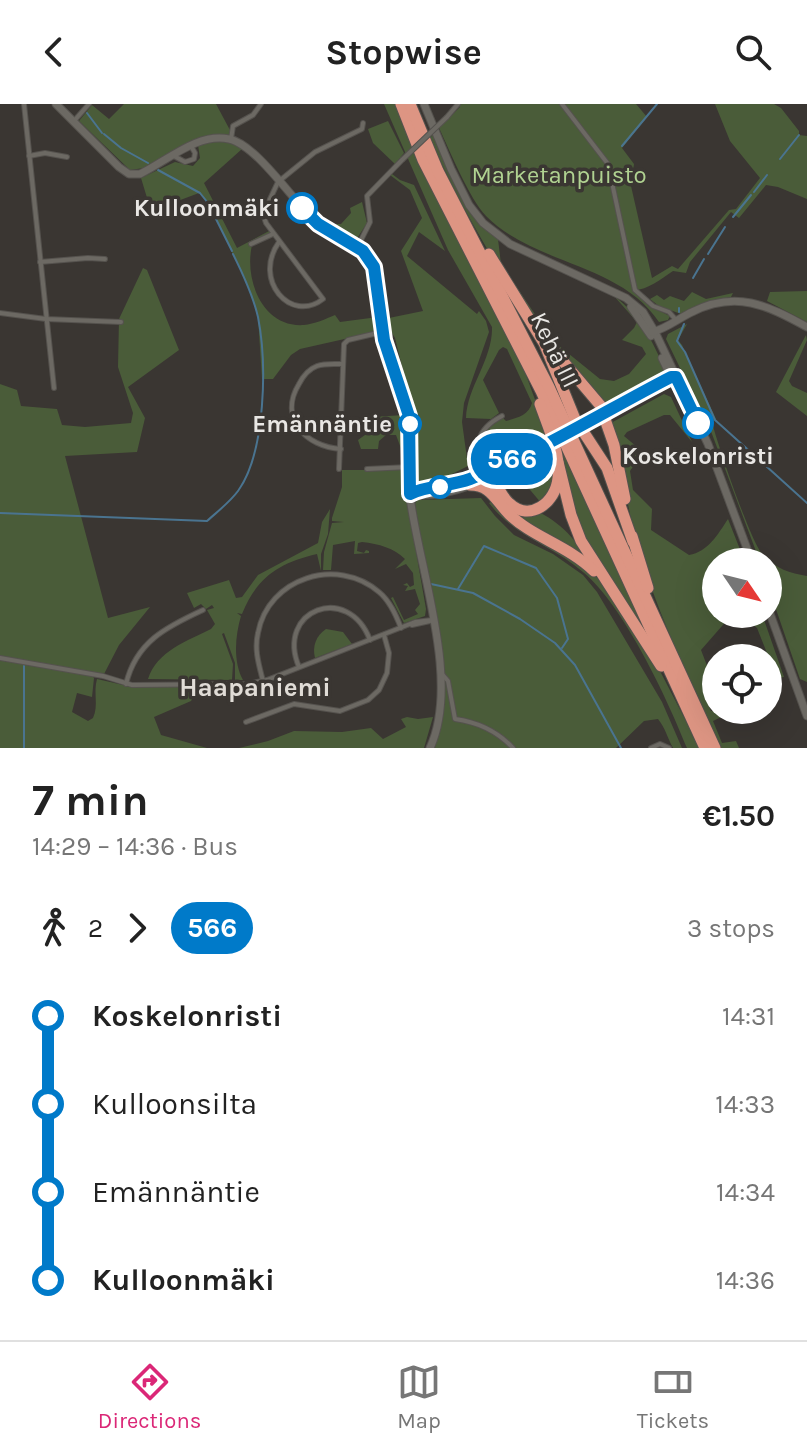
<!DOCTYPE html>
<meta charset="utf-8">
<style>
:root{--surface:#fff;--page:#f6f6f6;--text:#222;--muted:#767676;--line:#e0e0e0;--accent:#db2777}
body{margin:0;font-family:Karla,sans-serif;background:var(--page);color:var(--text);height:100vh;display:flex;flex-direction:column;font-size:30px;white-space:nowrap}
*{box-sizing:border-box;margin:0}
p{font-size:26px;color:var(--muted)}
.icon{flex:none;width:44px;height:44px;fill:none;stroke:currentColor;stroke-width:2;stroke-linecap:round;stroke-linejoin:round}
.map{position:relative;height:644px;overflow:hidden}
.drawer{display:flex;flex-direction:column;background:var(--surface);flex:1}
.drawer>*{flex:none}
.badge{padding:0 16px;border-radius:26px;font-size:28px;line-height:52px}
.needle{width:52px;rotate:125deg}
.tools{position:absolute;left:702px;top:444px;display:grid;gap:16px}
.tools a{display:grid;place-items:center;width:80px;height:80px;border-radius:50%;background:var(--surface);box-shadow:0 8px 32px #0002;font-size:40px}
.map>.badge{position:absolute;translate:-50% -50%;box-shadow:0 0 0 4px #fff}
.legs{display:flex;align-items:center;gap:12px;height:88px;padding:0 32px;font-size:26px}
.legs p{margin-inline-start:auto}
.summary{display:flex;align-items:center;justify-content:space-between;height:136px;padding:0 32px}
h1{font-size:44px;font-weight:700;line-height:60px}
ul{padding:0 32px;list-style:none}
li{display:flex;align-items:center;gap:28px;height:88px;font-size:30px}
li i{display:grid;place-items:center;width:12px;height:100%;margin:0 10px;background:currentColor}
li i::after{content:'';width:20px;height:20px;margin:-10px;border:6px solid;border-radius:50%;background:var(--surface)}
li p{margin-inline-start:auto}
li:first-child i{background:linear-gradient(#0000 50%,currentColor 0)}
li:last-child i{background:linear-gradient(currentColor 50%,#0000 0)}
header{display:flex;justify-content:space-between;align-items:center;height:104px;padding:0 32px;background:var(--surface);font-size:36px;font-weight:700}
.tabs{display:flex;justify-content:space-around;align-items:center;height:112px;border-top:2px solid var(--line);background:var(--surface);font-size:22px;color:var(--muted)}
.tabs a{display:grid;justify-items:center;gap:4px}
.tabs .selected{color:var(--accent)}
.map>svg:first-child{display:block}
</style>
<header><svg class="icon" aria-label="back" viewBox="0 0 24 24"><path d="M15 5l-7 7 7 7"/></svg>Stopwise<svg class="icon" aria-label="search" viewBox="0 0 24 24"><circle cx="10" cy="10" r="6"/><path d="M15 15l6 6"/></svg></header>
<div class="map">
<svg width="807" height="644" viewBox="0 0 807 644">
<rect width="100%" height="100%" fill="#3a3632"/>
<g fill="#4a5c39">
<polygon points="124,0 216,0 231,28 230,31 219,31 144,64 130,66 79,17 92,1 109,15"/>
<path d="M384 0H397L522 260 549 334 497 361 489 360C471 342 484 325 503 314L506 317C517 314 529 311 532 299L507 245 503 243 499 246 483 276 499 309 491 315 466 314C467 283 493 255 492 223L448 146Z"/>
<path d="M458 0H636L647 13 622 44 634 60 631 82 652 174 672 162 678 165 729 106 736 105 760 74 730 37 715 0H774L781 4 799 27V31L807 32V95L778 83 766 81 739 114 731 108 690 158 686 169 673 167C661 175 646 187 633 186L653 204 670 212 668 216 659 218C620 159 534 161 486 112 469 94 450 47 439 24L460 3Z"/>
<polygon points="388,17 404,49 395,60 373,39 368,25"/>
<path d="M433 30 467 103 498 135 501 160 553 237 600 275 614 277 629 270 646 250 642 243 622 236 634 224 637 218 614 192C641 212 652 237 666 267L664 272 611 300H603C586 280 567 261 551 240 503 177 462 106 430 34Z"/>
<path d="M209 37H231L242 45 204 79 237 144 271 126 273 130 252 141C244 175 262 224 304 221 314 220 326 215 335 211L340 218 378 213 380 227 300 245 291 251 273 275H262L258 213 247 179 208 99 199 89 151 107 141 74 175 58 193 62 200 54 198 41Z"/>
<path d="M392 70 400 76 414 81 445 147 419 128 407 152 477 210 479 207 486 217 489 228 464 299 462 318 468 362 446 373 420 379C411 369 416 328 420 316L414 311 395 234 384 215 423 207 401 147 422 114 410 86 390 71Z"/>
<polygon points="362,98 367,119 356,136 327,120 341,120 351,109 350,104"/>
<polygon points="143,164 147,166 179,246 128,283 145,314 137,348 65,352 108,514 150,503 119,541 104,570 90,570 0,553 0,280 17,286 21,302 57,305 62,321 85,323 131,319 133,309 118,263 119,215"/>
<polygon points="807,187 807,218 767,197 770,188"/>
<polygon points="692,188 706,195 733,189 731,193 704,199 681,210 659,202 646,192 650,195 657,191 664,196 670,192 684,197"/>
<path d="M687 220 678 236 682 241 716 315 712 318C717 339 751 439 763 451 776 465 790 469 807 472V578L800 575 768 482V458H760L712 330 666 235 668 230Z"/>
<polygon points="806,231 807,236 789,277 792,282 807,289 807,312 776,288"/>
<path d="M664 290 671 293 692 338 670 311H664L627 328 624 332 643 348 630 367 633 386 652 405 651 426 689 451C708 448 718 430 728 415L745 458H716V510H762L784 573 777 574 757 524 752 520 729 514 701 546 716 585 704 591 711 607 736 606 713 617 722 639 736 637 739 644H720C692 582 663 521 642 457 627 412 624 364 611 319Z"/>
<path d="M404 311 407 327V396L426 505 425 512 404 519 391 494 393 493 404 516 418 510 415 506 420 500 415 485 405 487 408 482 403 481 407 479 410 483 414 481 413 469 406 460 395 465 405 455C394 444 379 440 362 438L358 439 357 447 364 449 366 446 369 447V449L354 450 355 437 333 441 331 466H323L324 448 332 419 344 418 332 417V414L342 383V366H401L402 347 396 331H386L379 337 378 345H361L358 336 372 326V313Z"/>
<polygon points="562,341 662,560 580,429 557,343"/>
<polygon points="552,345 556,374 542,400 520,374 538,353"/>
<path d="M501 393C550 410 565 419 594 464L520 415Z"/>
<path d="M481 394 495 412 514 431 553 450 583 471 597 488 662 598 682 644H673C667 633 666 625 658 615L644 617 616 644H435C437 623 445 600 444 577 443 515 423 459 415 399L418 396Z"/>
<path d="M494 396 595 471 647 542 700 644H687C667 594 624 502 583 468 552 441 515 433 489 399Z"/>
<path d="M330 405 328 430 321 450V467L317 450C279 459 257 473 242 510L237 509 241 512C235 532 233 558 243 576H235V559L224 529 222 530 233 560 232 576 148 575C157 547 187 537 211 525L215 520 207 506 214 504 212 501 206 505 201 500 194 504 187 489 229 476 236 494 242 493 258 471 318 439 322 418Z"/>
<path d="M326 525 343 528 352 540 315 554C312 542 316 532 326 525Z"/>
<path d="M0 555 92 572 94 574 92 593 77 589 72 608 88 617 93 614C99 601 93 589 97 575L132 583H200L191 597 154 613 161 631 207 644H0Z"/>
<polygon points="407,613 418,615 433,613 424,644 239,644 268,637 294,627 342,628 371,624 383,635 406,623 401,615"/>
</g>
<g fill="none" stroke-linecap="round" stroke-linejoin="round">
<g stroke="#4a7490" stroke-width="2">
<polyline points="87,9 102,29"/>
<polyline points="104,30 121,44 148,59"/>
<polyline points="622,42 657,0"/>
<polyline points="780,55 799,31"/>
<polyline points="158,66 200,89 208,99 232,147"/>
<polyline points="754,88 767,71"/>
<polyline points="733,113 751,91"/>
<polyline points="708,150 725,123"/>
<polyline points="693,174 704,155"/>
<polyline points="679,204 679,208"/>
<polyline points="684,220 677,237 685,248 715,316 807,399"/>
<path d="M0 409 207 417C217 408 230 398 238 387 266 348 267 259 258 213 253 191 243 170 233 150"/>
<polyline points="431,480 473,489 520,515 555,539 575,561 621,644"/>
<polyline points="458,485 484,442 536,464 557,494 568,535 562,544"/>
<polyline points="24,562 24,644"/>
</g>
<g stroke="#55524e" stroke-width="6">
<g id="street">
<polyline points="24,0 54,284"/>
<polyline points="562,0 608,60 635,186 653,202 669,208 676,216"/>
<polyline points="447,13 458,0"/>
<polyline points="74,17 89,0"/>
<polyline points="231,35 233,22 253,11 261,0"/>
<polyline points="29,52 45,49 67,53"/>
<polyline points="174,52 185,58 194,55 195,49 191,42"/>
<path d="M279 138C252 176 291 220 323 195L266 119 263 110 278 78 315 48 362 25 363 19"/>
<polyline points="251,140 273,130"/>
<polyline points="358,142 370,118 367,92 402,56"/>
<polyline points="40,158 88,154 105,155"/>
<polyline points="0,209 46,215 121,218"/>
<path d="M341 345C306 343 278 314 299 280 303 272 309 265 317 262 325 259 334 260 343 260"/>
<polyline points="339,365 344,240 348,236 382,228"/>
<polyline points="367,365 409,363"/>
<path d="M485 369C474 343 475 326 502 312"/>
<polyline points="412,521 430,517"/>
<polyline points="0,554 103,572 132,581 247,580 267,576 415,518 432,516"/>
<path d="M299 563C275 506 348 478 370 536"/>
<path d="M442 570 448 577 455 615C477 618 498 628 513 644"/>
<path d="M263 577C259 561 254 546 258 529 268 474 337 452 379 488 390 497 396 511 401 524"/>
<path d="M126 580C136 538 166 523 203 506"/>
<polyline points="246,618 294,600 340,607 368,596 379,586 387,569 389,549 384,531"/>
<polyline points="651,644 660,640 669,644"/>
</g>
</g>
<g stroke="#55524e" stroke-width="9">
<g id="secondary">
<path d="M56 0 119 63 129 70H140C167 57 198 28 229 35 257 41 293 97 316 118 334 134 364 137 373 161 382 181 378 205 382 227 388 253 401 276 407 302 415 332 407 363 410 393 419 465 461 577 430 644"/>
<polyline points="424,0 451,65 469,101 483,119 510,140 626,194 643,208 655,228 708,340 752,458"/>
<polyline points="631,203 651,232"/>
<path d="M652 228C666 225 679 214 692 208 736 186 767 201 807 223"/>
<polyline points="662,254 686,304"/>
<polyline points="586,317 674,273"/>
<polyline points="590,320 674,276"/>
<polyline points="412,389 439,383"/>
<path d="M410 390C457 397 506 364 546 344"/>
<polyline points="768,504 807,612"/>
</g>
</g>
<g stroke="#55524e" stroke-width="13">
<g id="highway">
<polyline points="401,0 423,56 541,287 705,644"/>
<polyline points="410,0 438,67 549,283 715,644"/>
<polyline points="489,150 544,239 575,315 607,364 633,438"/>
<polyline points="550,242 600,301 614,341 625,395"/>
<polyline points="558,358 571,411 581,437 661,562"/>
<path d="M490 366C495 377 500 391 509 399 530 419 556 398 558 374 561 350 548 323 540 300"/>
<path d="M470 381C491 381 495 396 509 410 532 433 567 441 594 467"/>
<polyline points="632,432 648,484"/>
</g>
</g>
<use href="#street" stroke="#6c6963" stroke-width="4"/>
<use href="#secondary" stroke="#6c6963" stroke-width="7"/>
<use href="#highway" stroke="#dd9583" stroke-width="11"/>
<g stroke="#55524e" stroke-width="6" stroke-linecap="butt">
<polyline id="street-bridge" points="402,56 447,13"/>
</g>
<g stroke="#55524e" stroke-width="9" stroke-linecap="butt">
<polyline id="secondary-bridge" points="544,339 586,317"/>
</g>
<use href="#street-bridge" stroke="#6c6963" stroke-width="4"/>
<use href="#secondary-bridge" stroke="#6c6963" stroke-width="7"/>
</g>
<g fill="none" stroke-linecap="round" stroke-linejoin="round">
<g stroke="#fff" stroke-width="18">
<path id="line-1" d="M302 104 318 120 363 147 374 163 384 236 409 312 410 390C429 381 451 382 470 375 540 348 605 307 671 273H676L698 319"/>
</g>
<use href="#line-1" stroke="#007ac9" stroke-width="12"/>
</g>
<g fill="#fff" stroke="#007ac9" stroke-width="4">
<circle cx="302" cy="104" r="14"/>
<circle cx="698" cy="319" r="14"/>
<circle cx="410" cy="320" r="10"/>
<circle cx="440" cy="383" r="10"/>
</g>
<g text-anchor="middle" dominant-baseline="central" stroke-width="7" stroke-linejoin="round" paint-order="stroke">
<g font-size="24" fill="#b0d291" stroke="#3a3632">
<text x="559" y="71">Marketanpuisto</text>
</g>
<g font-size="24" font-weight="bold" fill="#e9e7e4" stroke="#3a3632" text-anchor="end">
<text x="280" y="104">Kulloonmäki</text>
<text x="392" y="320">Emännäntie</text>
<text x="698" y="352" text-anchor="middle">Koskelonristi</text>
</g>
<g font-size="24" fill="#e9e7e4" stroke="#3a3632">
<text transform="translate(555 246) rotate(64)">Kehä III</text>
</g>
<g font-size="26" font-weight="bold" fill="#e0dcd6" stroke="#3a3632">
<text x="255" y="583">Haapaniemi</text>
</g>
</g>
</svg>
<div class="tools">
<a><svg class="needle" viewBox="-14 -14 28 28"><path d="M0-13l5 13h-10z" fill="#e53935"/><path d="M0 13l5-13h-10z" fill="#767676"/></svg></a>
<a><svg class="icon" aria-label="locate" viewBox="0 0 24 24"><circle cx="12" cy="12" r="6"/><path d="M12 2v4M12 18v4M2 12h4M18 12h4"/></svg></a>
</div>
<b class="badge" style="left:512px;top:355px;background:#007ac9;color:#fff">566</b>
</div>
<section class="drawer">
<div class="summary"><div><h1>7 min</h1><p>14:29 – 14:36 · Bus</p></div><b>€1.50</b></div>
<div class="legs"><svg class="icon" aria-label="walk" viewBox="0 0 24 24"><circle cx="13" cy="4" r="2"/><path d="M13 8l-2 6 4 7M11 14l-3 7M7 12l3-4h3l4 4"/></svg>2<svg class="icon" aria-label="forward" viewBox="0 0 24 24"><path d="M9 5l7 7-7 7"/></svg><b class="badge" style="background:#007ac9;color:#fff">566</b><p>3 stops</p></div>
<ul>
<li><i style="color:#007ac9"></i><b>Koskelonristi</b><p>14:31</p></li>
<li><i style="color:#007ac9"></i><span>Kulloonsilta</span><p>14:33</p></li>
<li><i style="color:#007ac9"></i><span>Emännäntie</span><p>14:34</p></li>
<li><i style="color:#007ac9"></i><b>Kulloonmäki</b><p>14:36</p></li>
</ul>
</section>
<nav class="tabs">
<a class="selected"><svg class="icon" aria-label="directions" viewBox="0 0 24 24"><path d="M12 3l9 9-9 9-9-9zM9 14v-3h6M13 9l2 2-2 2"/></svg>Directions</a>
<a><svg class="icon" aria-label="map" viewBox="0 0 24 24"><path d="M3 6l6-2 6 2 6-2v14l-6 2-6-2-6 2zM9 4v14M15 6v14"/></svg>Map</a>
<a><svg class="icon" aria-label="tickets" viewBox="0 0 24 24"><path d="M3 7h18v10H3zM15 7v10"/></svg>Tickets</a>
</nav>
